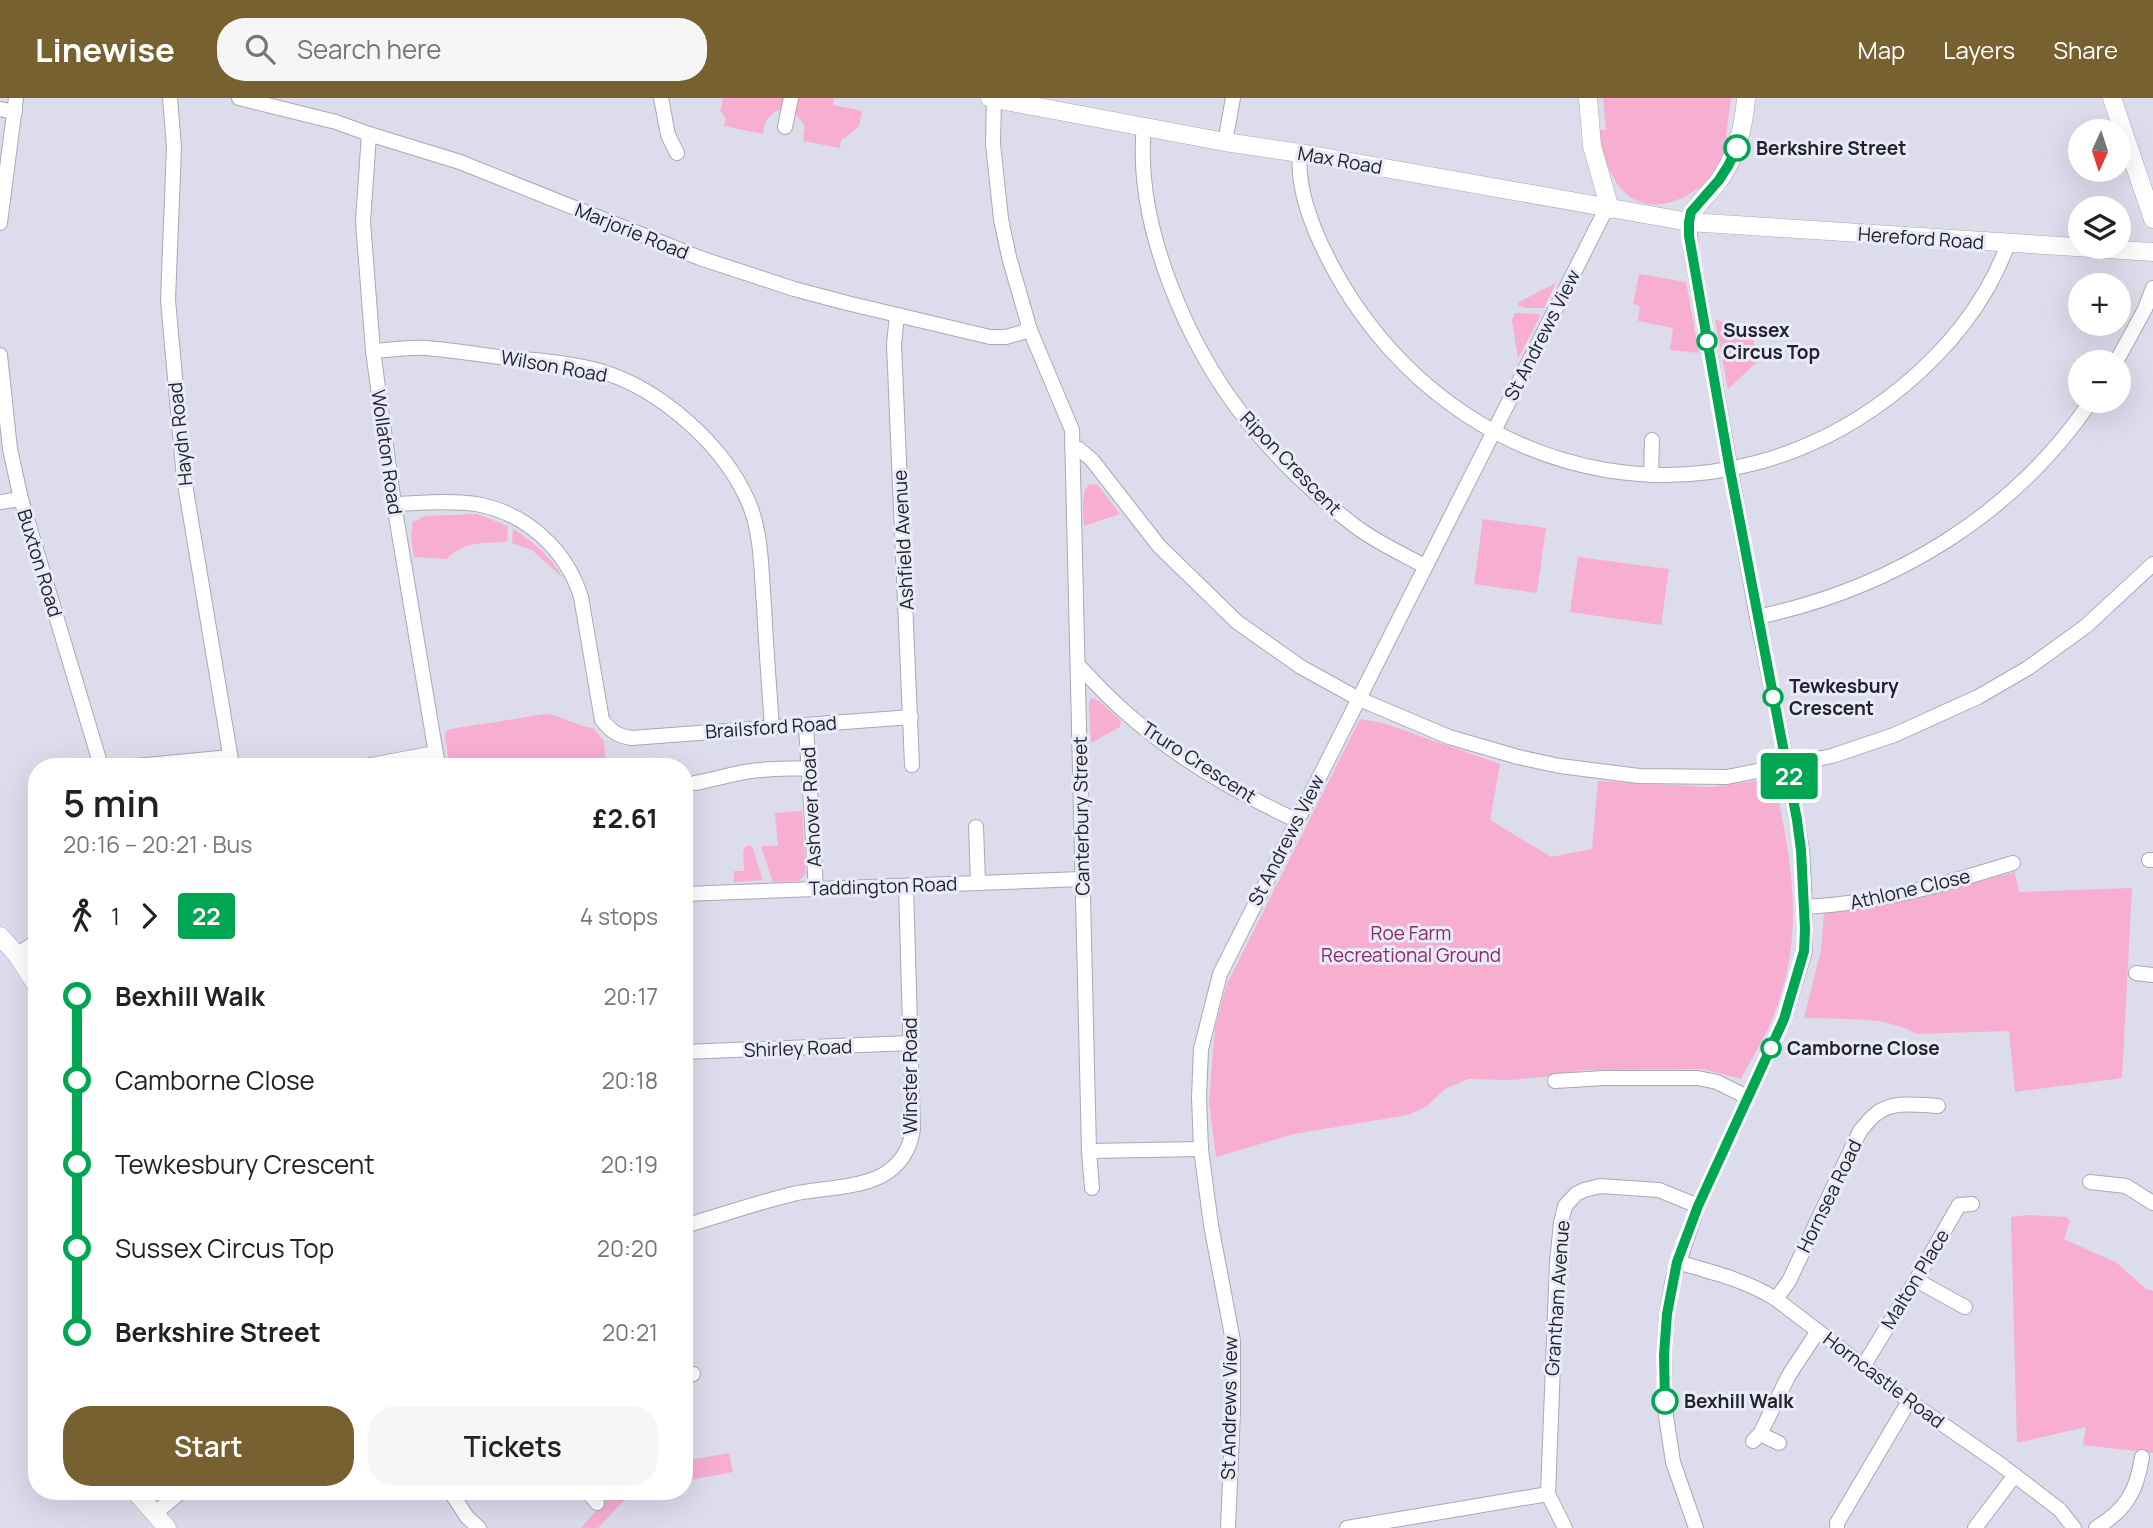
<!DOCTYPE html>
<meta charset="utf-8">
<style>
:root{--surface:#fff;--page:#f6f6f6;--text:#222;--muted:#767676;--accent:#776131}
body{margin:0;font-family:Manrope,sans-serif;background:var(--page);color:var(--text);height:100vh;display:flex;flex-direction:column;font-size:26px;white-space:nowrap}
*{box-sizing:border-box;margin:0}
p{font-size:23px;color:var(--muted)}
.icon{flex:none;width:38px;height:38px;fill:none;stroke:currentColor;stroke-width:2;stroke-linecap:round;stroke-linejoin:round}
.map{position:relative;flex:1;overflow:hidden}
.panel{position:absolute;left:28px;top:660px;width:665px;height:742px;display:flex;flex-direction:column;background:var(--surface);border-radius:28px;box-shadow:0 7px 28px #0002}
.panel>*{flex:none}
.badge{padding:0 14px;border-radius:5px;font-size:24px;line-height:46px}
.needle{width:46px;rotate:183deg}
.tools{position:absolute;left:2068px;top:21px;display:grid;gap:14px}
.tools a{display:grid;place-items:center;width:63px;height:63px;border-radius:50%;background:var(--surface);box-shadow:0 7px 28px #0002;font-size:35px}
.map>.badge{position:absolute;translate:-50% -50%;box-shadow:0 0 0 4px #fff}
.legs{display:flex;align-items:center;gap:10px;height:77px;padding:0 35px;font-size:23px}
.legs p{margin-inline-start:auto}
.overview{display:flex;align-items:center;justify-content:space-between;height:119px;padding:0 35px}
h1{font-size:38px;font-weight:600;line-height:52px}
.primary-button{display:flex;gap:14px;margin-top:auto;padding:14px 35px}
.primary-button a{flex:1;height:80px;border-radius:28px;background:var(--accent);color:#fff;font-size:28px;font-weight:600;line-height:80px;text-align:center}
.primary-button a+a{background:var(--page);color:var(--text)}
ul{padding:0 35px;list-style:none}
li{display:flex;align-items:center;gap:24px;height:84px;font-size:26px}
li i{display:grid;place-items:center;width:10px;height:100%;margin:0 9px;background:currentColor}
li i::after{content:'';width:18px;height:18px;margin:-9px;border:5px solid;border-radius:50%;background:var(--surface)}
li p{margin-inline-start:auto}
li:first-child i{background:linear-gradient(#0000 50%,currentColor 0)}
li:last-child i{background:linear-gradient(currentColor 50%,#0000 0)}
header{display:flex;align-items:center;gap:42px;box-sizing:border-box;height:98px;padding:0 35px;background:var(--accent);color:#fff}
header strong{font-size:33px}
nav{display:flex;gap:38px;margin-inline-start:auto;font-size:24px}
.search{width:490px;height:63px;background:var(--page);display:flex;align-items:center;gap:18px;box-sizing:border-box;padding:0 24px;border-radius:28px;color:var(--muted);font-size:26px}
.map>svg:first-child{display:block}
</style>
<header>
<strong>Linewise</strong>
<div class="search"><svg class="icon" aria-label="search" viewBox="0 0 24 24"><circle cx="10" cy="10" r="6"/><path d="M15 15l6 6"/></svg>Search here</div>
<nav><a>Map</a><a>Layers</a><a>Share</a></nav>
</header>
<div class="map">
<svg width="2153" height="1430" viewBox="0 0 2153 1430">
<rect width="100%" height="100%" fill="#dcdced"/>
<g fill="#f7aed1">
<path d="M723 0H787L784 10C771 14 764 22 763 36L724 28 726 20 720 13Z"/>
<polygon points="797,0 834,0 833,7 862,13 859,28 841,43 840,50 803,43 805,28 794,13"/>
<path d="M1603 0H1731L1726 38 1731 42C1726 57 1718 72 1708 84 1704 88 1699 90 1694 93 1673 107 1646 114 1625 95 1608 78 1603 54 1596 32H1606Z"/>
<polygon points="1639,176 1686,184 1699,255 1670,252 1673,230 1638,223 1640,208 1633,206"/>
<polygon points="1556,185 1544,210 1526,210 1518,207 1519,204"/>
<polygon points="1515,215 1541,216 1518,261 1512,222"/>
<polygon points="1715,221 1753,237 1757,264 1728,291"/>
<path d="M1090 386 1098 387 1120 416 1084 428C1084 415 1079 394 1090 386Z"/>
<path d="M477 416 508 428 507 444C485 445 462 443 447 461L414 459 411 437 413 424 425 418Z"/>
<polygon points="1483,421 1546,430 1537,495 1474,486"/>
<path d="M513 431C534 444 551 459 563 480L532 452 512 445Z"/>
<polygon points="1578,459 1669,471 1661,527 1570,514"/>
<polygon points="1091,600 1099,603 1121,623 1120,629 1091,645 1089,607"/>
<path d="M546 616C563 618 576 628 593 630L604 643 606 668H450L445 638 446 633 450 631Z"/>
<path d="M1360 621 1383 625 1500 666 1490 722 1551 759 1592 751 1598 683 1712 689 1774 680C1791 763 1806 831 1775 914 1767 937 1752 959 1741 981L1703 971 1584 972 1559 977 1511 982 1468 981 1445 991 1426 1009 1408 1017 1294 1036 1216 1059 1209 1004 1215 930 1227 886Z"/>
<polygon points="802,713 806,775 799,783 773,784 761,748 778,748 775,715"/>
<polygon points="746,748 752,748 763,782 734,784 734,773 744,773 743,753"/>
<path d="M2015 774 2019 794 2132 790 2122 980 2015 994 2009 933 1917 936C1884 917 1842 922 1804 920L1821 852 1824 815C1889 809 1952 791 2015 774Z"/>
<polygon points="2027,1117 2067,1119 2070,1123 2064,1141 2117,1165 2146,1191 2153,1193 2153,1355 2083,1347 2086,1329 2017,1345 2011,1119"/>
<polygon points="729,1355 733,1374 684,1383 684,1363"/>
<polygon points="613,1393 633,1393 598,1430 581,1430"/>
</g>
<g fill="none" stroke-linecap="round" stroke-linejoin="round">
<g stroke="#a8a8b8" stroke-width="16">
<g id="minor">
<polyline points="170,0 174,49 168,202 184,380 232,668"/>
<polyline points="239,0 336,24 369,36 460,64 700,160 794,191 847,205 990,239 1006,239 1030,232"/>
<polyline points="661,0 668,37 677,55"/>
<polyline points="994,1 993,46 1001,121 1009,159 1030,232 1072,332 1089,1053 1092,1090"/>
<polyline points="0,11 15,14"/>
<path d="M1144 28C1134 126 1187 248 1248 324 1277 360 1318 400 1355 428 1376 444 1402 456 1425 468"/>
<polyline points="785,29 791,0"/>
<polyline points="369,36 363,124 373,253 394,406 438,668"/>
<polyline points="1225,44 1233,0"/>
<path d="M1300 55C1295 102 1327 163 1352 202 1479 393 1723 436 1902 289 1948 251 1987 203 2008 146"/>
<polyline points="1689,124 1691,151 1757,519 1787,667 1802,752 1805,809 1805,853 1784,921 1698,1108 1673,1181 1667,1215 1664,1257 1666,1318 1673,1364 1696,1430"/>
<polyline points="0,125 16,0"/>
<polyline points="897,217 894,246 912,667"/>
<path d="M373 253C391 252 409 249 426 250 451 252 476 256 500 259 533 262 568 264 600 273 659 290 723 346 748 403 762 434 761 473 764 507 766 548 769 588 772 629"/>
<polyline points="0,257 10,351 21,401 101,668"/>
<polyline points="2116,264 2145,211 2153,190"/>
<polyline points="1072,350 1079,351 1092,362 1159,448 1237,524 1301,569 1357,600 1449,639 1518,659 1560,668 1639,678 1727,679 1832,658 1894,637 1978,599 2028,570 2086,528 2153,466"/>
<polyline points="1651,377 1652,342"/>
<polyline points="0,404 21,401"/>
<path d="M394 406C421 405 449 402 476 406 526 415 566 451 581 499L602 622C611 633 617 638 632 640L911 619"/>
<path d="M1757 519C1891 491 2013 418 2091 303"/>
<path d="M1078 567C1093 583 1108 599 1124 613 1174 658 1235 694 1296 722"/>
<polyline points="806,628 816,791"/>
<polyline points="136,668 230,659"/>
<polyline points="366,668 435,655"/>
<path d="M695 685C712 682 728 677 745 674 766 670 788 671 808 670"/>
<polyline points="976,729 978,784"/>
<polyline points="2149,762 2153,762"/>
<polyline points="684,796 1082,781"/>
<path d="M1805 809C1880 805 1942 787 2013 765"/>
<polyline points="17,857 37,843"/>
<polyline points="2136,875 2153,877"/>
<polyline points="684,954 911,945"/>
<polyline points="1555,983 1604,980 1698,980 1717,984 1747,999"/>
<polyline points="1089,1053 1201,1051"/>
<polyline points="2090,1084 2126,1088 2153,1105"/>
<path d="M684 1128C722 1117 759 1104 797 1095 824 1090 857 1090 881 1078 900 1068 910 1051 913 1031L906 788"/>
<path d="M1677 1164C1712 1174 1745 1182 1776 1201L1909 1303 2000 1366 2060 1412 2074 1430"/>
<polyline points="1916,1182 1965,1209"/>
<path d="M1776 1201 1789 1183 1860 1033C1865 1028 1870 1020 1876 1016 1892 1002 1918 1007 1938 1008"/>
<polyline points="1864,1267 1916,1182 1959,1107 1972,1106"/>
<polyline points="684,1278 693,1276"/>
<polyline points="1760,1336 1779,1345"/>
<polyline points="1753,1343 1760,1336 1789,1277 1818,1233"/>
<polyline points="450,1393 467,1419 479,1430"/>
<polyline points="587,1393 597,1405"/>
<polyline points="154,1416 182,1393"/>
<polyline points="1228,1430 1233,1313 1233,1243 1211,1127 1201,1051 1199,999 1201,951 1220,876 1606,111"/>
<polyline points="1347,1430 1548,1396"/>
<polyline points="1565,1430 1548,1396 1557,1164 1561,1125 1565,1108 1576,1096 1584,1092 1600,1088 1659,1092 1698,1108"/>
<polyline points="1837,1430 1837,1425 1909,1303"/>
<polyline points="1975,1430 2015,1377"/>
<path d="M2096 1430C2126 1412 2137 1393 2142 1359"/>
</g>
</g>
<g stroke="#a8a8b8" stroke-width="19">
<g id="tertiary">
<polyline points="990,0 1225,44 1300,55 1689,124 2153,154"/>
<polyline points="1588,0 1592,48 1610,111"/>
<polyline points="2112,0 2153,121"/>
<path d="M1689 124C1693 108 1708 97 1718 84 1736 59 1744 30 1746 0"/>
<polyline points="0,838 17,857 37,888"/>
<polyline points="135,1393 167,1430"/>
</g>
</g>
<use href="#minor" stroke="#fff" stroke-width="14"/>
<use href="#tertiary" stroke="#fff" stroke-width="18"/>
</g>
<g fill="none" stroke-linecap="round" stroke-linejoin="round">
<g stroke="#fff" stroke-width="16">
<polyline id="line-1" points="1665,1303 1664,1257 1667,1216 1677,1164 1698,1108 1784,921 1804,853 1805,831 1801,752 1797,722 1730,372 1689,138 1689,124 1691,114 1719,82 1728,68 1737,50"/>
</g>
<use href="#line-1" stroke="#00a651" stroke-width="10"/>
</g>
<g fill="#fff" stroke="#00a651" stroke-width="3.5">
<circle cx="1737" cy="50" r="12"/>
<circle cx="1707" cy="243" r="9"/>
<circle cx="1773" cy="599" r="9"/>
<circle cx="1771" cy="950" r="9"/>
<circle cx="1665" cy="1303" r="12"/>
</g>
<g text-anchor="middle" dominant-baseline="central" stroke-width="6" stroke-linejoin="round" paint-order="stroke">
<g font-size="19" font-weight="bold" fill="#222228" stroke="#e9eafa" text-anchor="start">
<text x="1756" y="50">Berkshire Street</text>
<text x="1723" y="232">Sussex<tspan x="1723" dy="22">Circus Top</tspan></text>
<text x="1789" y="588">Tewkesbury<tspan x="1789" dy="22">Crescent</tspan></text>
<text x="1787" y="950">Camborne Close</text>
<text x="1684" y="1303">Bexhill Walk</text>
</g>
<g font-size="19" fill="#222228" stroke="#e9eafa">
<text transform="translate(1340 62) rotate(10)">Max Road</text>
<text transform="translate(632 133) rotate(22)">Marjorie Road</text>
<text transform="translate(1921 140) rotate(4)">Hereford Road</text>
<text transform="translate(1542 237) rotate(-63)">St Andrews View</text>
<text transform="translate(554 268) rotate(10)">Wilson Road</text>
<text transform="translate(180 336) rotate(-96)">Haydn Road</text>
<text transform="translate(387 354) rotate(82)">Wollaton Road</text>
<text transform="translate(1291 365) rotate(46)">Ripon Crescent</text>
<text transform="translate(903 442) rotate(-93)">Ashfield Avenue</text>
<text transform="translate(40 465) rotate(73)">Buxton Road</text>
<text transform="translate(771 629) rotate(-4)">Brailsford Road</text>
<text transform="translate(1199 664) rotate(33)">Truro Crescent</text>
<text transform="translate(811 709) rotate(-93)">Ashover Road</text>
<text transform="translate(1081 718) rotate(-91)">Canterbury Street</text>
<text transform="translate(1286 742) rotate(-63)">St Andrews View</text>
<text transform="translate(883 788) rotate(-2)">Taddington Road</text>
<text transform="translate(1910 791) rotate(-13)">Athlone Close</text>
<text transform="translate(798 950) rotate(-2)">Shirley Road</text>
<text transform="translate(910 978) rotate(-90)">Winster Road</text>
<text transform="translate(1829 1098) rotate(-64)">Hornsea Road</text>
<text transform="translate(1915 1181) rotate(-59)">Malton Place</text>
<text transform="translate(1557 1200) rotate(-86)">Grantham Avenue</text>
<text transform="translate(1884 1282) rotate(37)">Horncastle Road</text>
<text transform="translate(1229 1310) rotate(-89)">St Andrews View</text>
</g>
<g font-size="19" fill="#8d2963" stroke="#e9eafa">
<text x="1411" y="835">Roe Farm<tspan x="1411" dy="22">Recreational Ground</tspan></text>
</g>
</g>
</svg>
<div class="tools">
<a><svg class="needle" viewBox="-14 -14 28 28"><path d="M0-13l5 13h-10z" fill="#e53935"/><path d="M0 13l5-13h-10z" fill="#767676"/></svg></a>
<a><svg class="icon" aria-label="layers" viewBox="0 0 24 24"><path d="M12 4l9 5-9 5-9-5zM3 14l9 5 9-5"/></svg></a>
<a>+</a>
<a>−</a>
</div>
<b class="badge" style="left:1789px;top:678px;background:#00a651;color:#fff">22</b>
<section class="panel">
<div class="overview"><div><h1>5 min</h1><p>20:16 – 20:21 · Bus</p></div><b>£2.61</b></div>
<div class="legs"><svg class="icon" aria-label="walk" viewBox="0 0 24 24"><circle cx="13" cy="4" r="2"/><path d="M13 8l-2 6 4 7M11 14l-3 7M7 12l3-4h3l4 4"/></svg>1<svg class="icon" aria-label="forward" viewBox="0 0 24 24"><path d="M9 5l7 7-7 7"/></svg><b class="badge" style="background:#00a651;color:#fff">22</b><p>4 stops</p></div>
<ul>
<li><i style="color:#00a651"></i><b>Bexhill Walk</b><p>20:17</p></li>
<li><i style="color:#00a651"></i><span>Camborne Close</span><p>20:18</p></li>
<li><i style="color:#00a651"></i><span>Tewkesbury Crescent</span><p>20:19</p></li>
<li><i style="color:#00a651"></i><span>Sussex Circus Top</span><p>20:20</p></li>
<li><i style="color:#00a651"></i><b>Berkshire Street</b><p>20:21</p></li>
</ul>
<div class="primary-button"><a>Start</a><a>Tickets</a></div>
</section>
</div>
